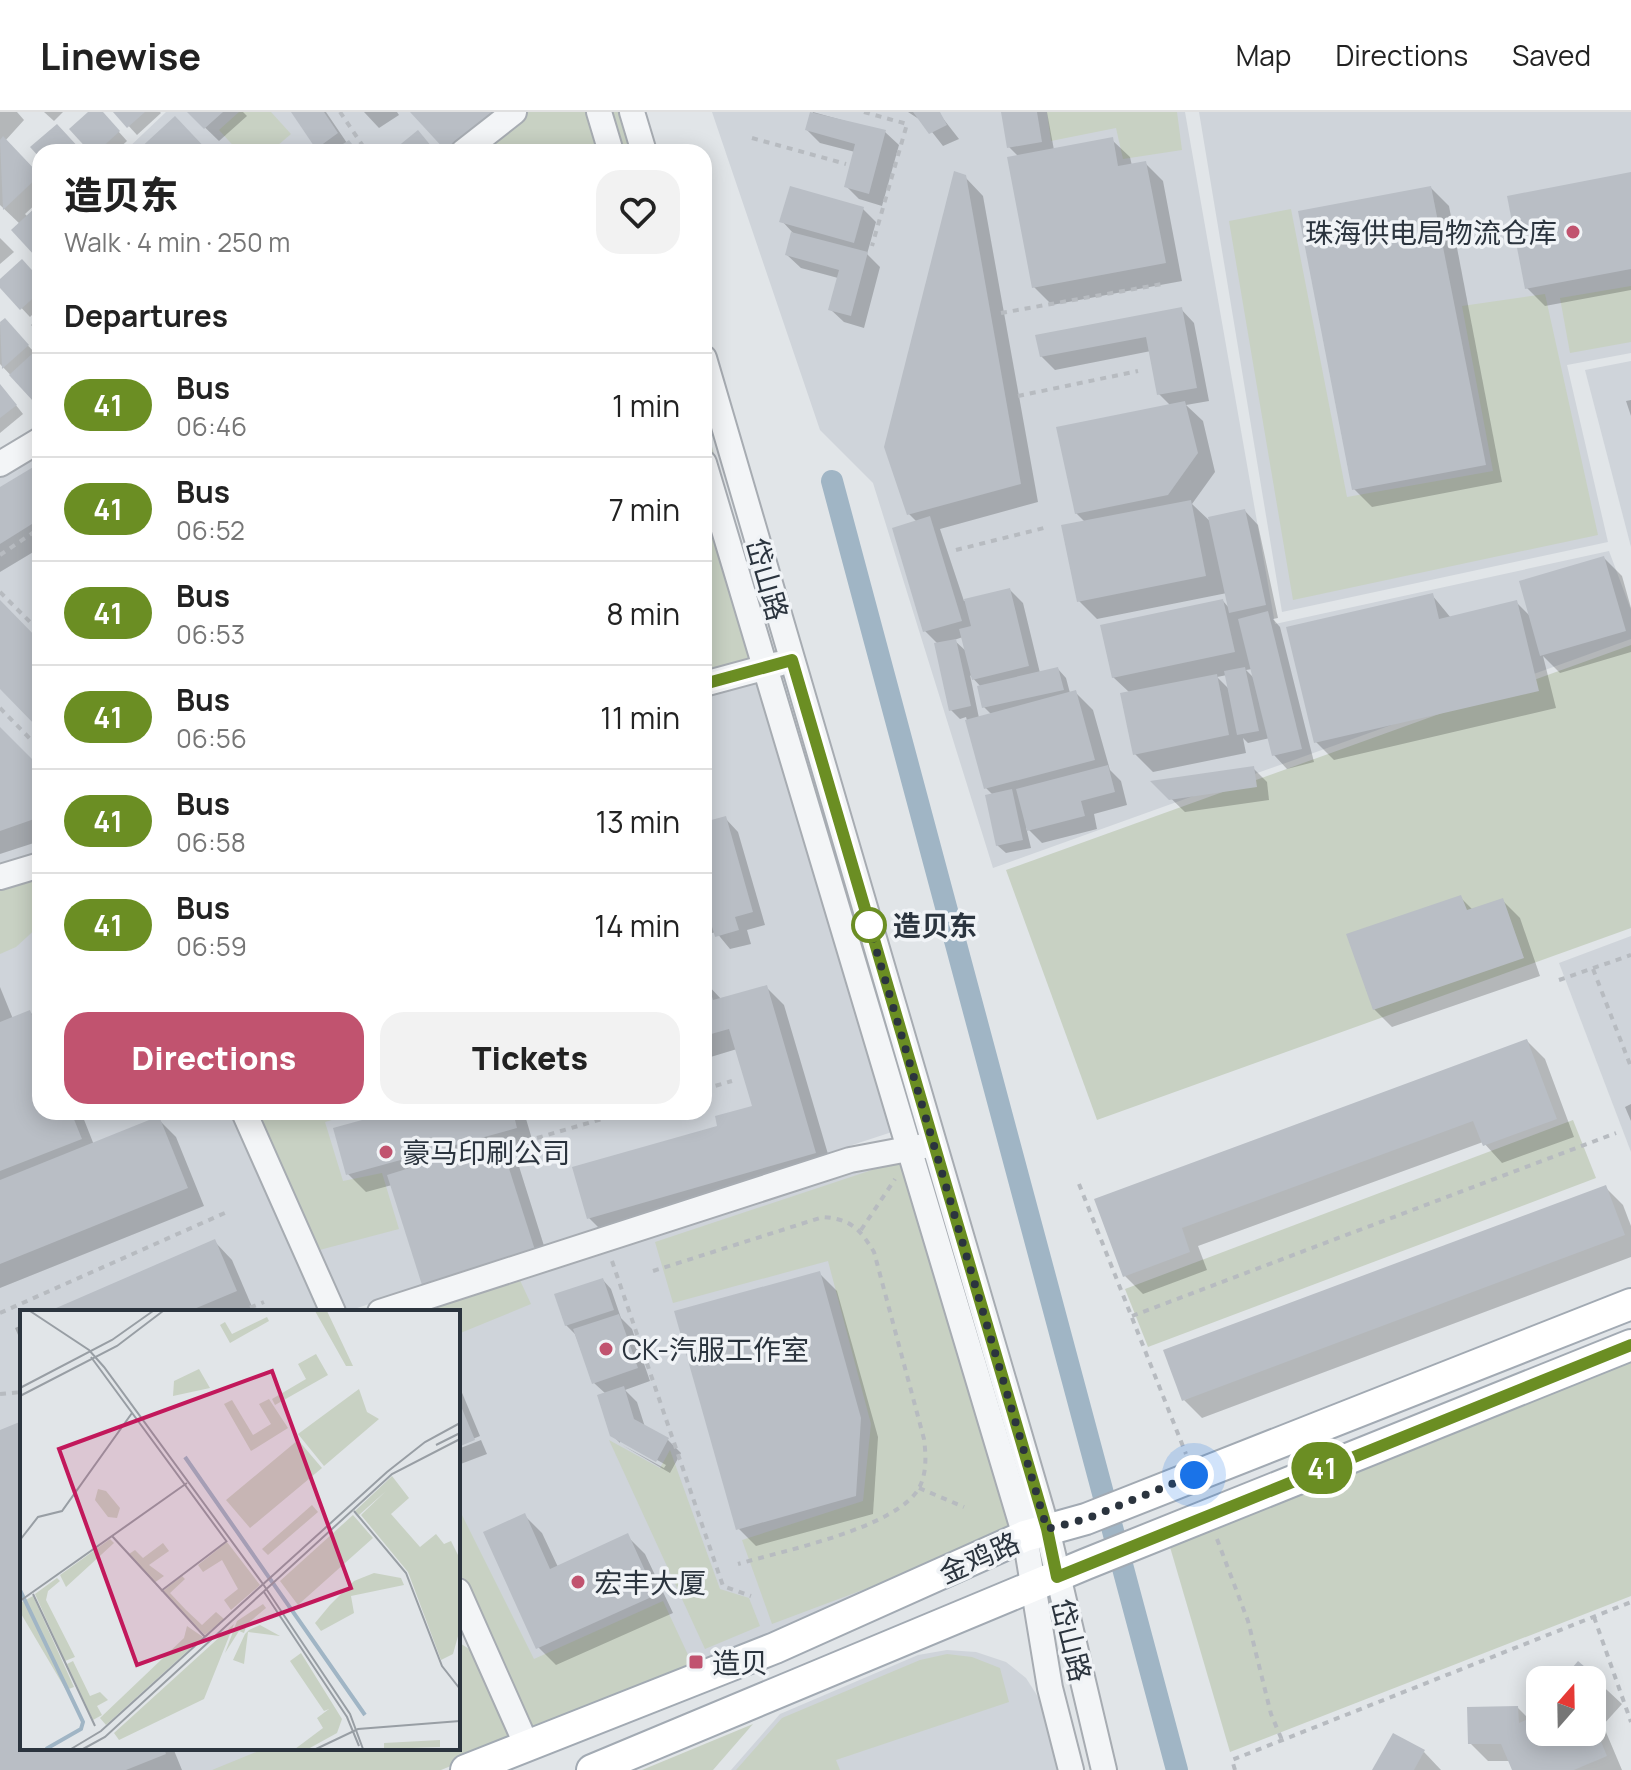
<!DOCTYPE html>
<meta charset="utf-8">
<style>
:root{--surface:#fff;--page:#f2f2f2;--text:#222;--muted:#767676;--line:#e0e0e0;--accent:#c1536f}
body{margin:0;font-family:Manrope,"Noto Sans SC",sans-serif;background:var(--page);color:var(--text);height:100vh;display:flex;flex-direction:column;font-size:30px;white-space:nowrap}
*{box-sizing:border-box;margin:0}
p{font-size:26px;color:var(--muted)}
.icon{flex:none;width:44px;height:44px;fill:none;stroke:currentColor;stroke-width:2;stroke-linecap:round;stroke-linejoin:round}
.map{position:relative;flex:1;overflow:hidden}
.sheet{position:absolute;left:32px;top:32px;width:680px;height:976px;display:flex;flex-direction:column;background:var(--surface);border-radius:24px;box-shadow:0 4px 20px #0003}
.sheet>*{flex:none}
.badge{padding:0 16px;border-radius:26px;font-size:28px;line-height:52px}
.needle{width:52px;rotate:20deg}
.tools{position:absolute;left:1526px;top:1554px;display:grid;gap:16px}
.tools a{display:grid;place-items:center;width:80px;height:80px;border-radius:16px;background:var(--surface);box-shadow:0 4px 20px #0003;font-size:40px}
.you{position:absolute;width:40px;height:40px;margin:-20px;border:6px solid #fff;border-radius:50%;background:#1a73e8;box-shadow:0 0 0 12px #1a73e833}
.map>.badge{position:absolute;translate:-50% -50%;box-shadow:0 0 0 4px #fff}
h2{padding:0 32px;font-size:30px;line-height:72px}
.round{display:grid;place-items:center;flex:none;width:84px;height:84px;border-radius:24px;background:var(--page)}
.head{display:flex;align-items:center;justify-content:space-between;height:136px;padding:0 32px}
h1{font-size:38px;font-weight:800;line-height:60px}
.button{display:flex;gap:16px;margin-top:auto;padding:16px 32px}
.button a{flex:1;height:92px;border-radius:24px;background:var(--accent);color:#fff;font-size:32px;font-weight:800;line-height:92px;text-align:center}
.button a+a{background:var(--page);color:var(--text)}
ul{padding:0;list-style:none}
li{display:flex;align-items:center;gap:24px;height:104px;padding:0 32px;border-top:2px solid var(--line)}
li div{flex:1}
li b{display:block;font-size:30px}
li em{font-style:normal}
li .badge{min-width:88px;font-weight:700;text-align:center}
header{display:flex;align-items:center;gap:48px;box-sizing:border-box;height:112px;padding:0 40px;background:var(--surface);border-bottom:2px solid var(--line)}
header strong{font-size:38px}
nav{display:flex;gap:44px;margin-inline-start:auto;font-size:28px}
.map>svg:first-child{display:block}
</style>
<header>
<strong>Linewise</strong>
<nav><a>Map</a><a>Directions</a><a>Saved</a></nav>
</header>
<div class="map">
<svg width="1631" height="1658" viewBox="0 0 1631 1658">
<rect width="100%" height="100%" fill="#e1e5e8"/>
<g fill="#cfd4da">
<polygon points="166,0 487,0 436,40 124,40"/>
<polygon points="712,0 1185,0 1275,512 1609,439 1631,498 1631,527 993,756 873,371 820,318"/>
<polygon points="1199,0 1631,0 1631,241 1567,253 1608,430 1282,500"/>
<polygon points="1631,249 1631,435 1585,258"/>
<polygon points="40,333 40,743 0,754 0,359"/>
<polygon points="770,564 898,1018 345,1200 260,1000 704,1000 704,582"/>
<polygon points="40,771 40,1000 235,1000 319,1200 22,1200 22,1636 458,1636 498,1627 419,1658 0,1658 0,783"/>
<polygon points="1631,824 1631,1040 1559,851"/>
<polygon points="910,1036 1032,1424 544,1609 458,1422 458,1200 429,1200"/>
<polygon points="947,1538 976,1540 1006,1550 1026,1566 1040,1588 1057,1658 731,1658 780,1602 918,1543"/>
</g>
<g fill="#c8d1c3">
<polygon points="239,0 271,0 291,22 270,40 239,40 219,18"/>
<polygon points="522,0 622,0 633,40 491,40 481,36"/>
<polygon points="1047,0 1177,0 1182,38 1123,47 1116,16 1051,29"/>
<polygon points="1291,97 1347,385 1493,359 1462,194 1545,182 1598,423 1293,488 1229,109"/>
<polygon points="1631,174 1631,230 1570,241 1560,186"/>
<polygon points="704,306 772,550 704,568"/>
<polygon points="1631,533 1631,816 1097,1008 1006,758"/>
<polygon points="40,760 40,813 16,835 0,842 0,772"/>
<polygon points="253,1000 359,1000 325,1010 343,1069 382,1061 399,1117 312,1140"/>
<polygon points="1573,1008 1596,1066 1148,1235 1125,1177"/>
<polygon points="908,1046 1025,1417 772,1512 742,1428 863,1389 871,1312 828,1149 673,1191 655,1130"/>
<polygon points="518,1164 531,1192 458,1222 458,1200 408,1200"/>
<polygon points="1631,1248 1631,1484 1230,1640 1170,1435"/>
<polygon points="609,1328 660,1356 670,1338 720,1477 749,1486 760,1514 705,1537"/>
<polygon points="458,1395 534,1547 663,1489 696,1560 532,1622 458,1456"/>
<polygon points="458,1530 479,1543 515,1628 441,1658 212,1658 266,1636 458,1636"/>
<polygon points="947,1542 972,1545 1000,1556 1009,1590 836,1648 840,1658 736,1658 782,1606 920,1548"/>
<polygon points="753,1612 713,1658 642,1658"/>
</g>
<g fill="#0003" fill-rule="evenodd">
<polygon points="0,0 17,0 24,8 5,29 40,65 40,88 25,102 28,105 37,97 40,99 40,147 14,118 20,112 0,93"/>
<polygon points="44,0 63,0 54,9"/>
<polygon points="91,0 101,0 127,29 115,40 93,40"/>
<polygon points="116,0 160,0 161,1 137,23"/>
<polygon points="189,0 243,0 247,4 219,29"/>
<polygon points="293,0 326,0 347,31 359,40 322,40"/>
<polygon points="364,0 397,0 399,3 379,16"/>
<polygon points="813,0 885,20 899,33 882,94 859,87 846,74 855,40 820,31 807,18"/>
<polygon points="908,0 938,0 959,27 943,34 925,11"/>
<polygon points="1003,0 1047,0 1054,38 1112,28 1130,45 1132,54 1145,51 1163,69 1182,169 1052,193 1034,175 1019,45 1009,35"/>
<polygon points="65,23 81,40 40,40 40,43 33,36"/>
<polygon points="296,35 301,40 287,40"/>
<polygon points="1631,62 1631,178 1545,194 1527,176"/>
<path d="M965 65 983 84 1038 390 940 417 964 489 1010 478 1023 491 1040 561 1058 557 1066 566 1070 581 1075 580 1093 598 1110 658 1121 669 1127 693 1094 702 1097 717 1042 731 1026 715 1031 736 1006 741 997 733 993 683 986 676 966 605 960 607 951 598 938 532 925 519 917 410 909 402ZM963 525 967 540 954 528ZM970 563 981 575 984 595 991 602 979 606Z"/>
<polygon points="1431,76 1449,94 1502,370 1372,395 1354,377"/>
<polygon points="863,97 876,110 867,142 880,155 864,216 844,210 830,197 838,166 801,156 787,143 793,121 782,109"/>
<polygon points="0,126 14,140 0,152"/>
<polygon points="40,169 40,195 30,205 0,173"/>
<path d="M1181 197 1194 211 1209 289 1186 293 1203 309 1215 360 1192 392 1213 412 1245 399 1258 413 1278 506 1273 507 1280 515 1314 650 1287 657 1274 643 1270 626 1248 631 1243 626 1246 641 1153 660 1135 642 1130 581 1113 565 1223 489 1230 497 1227 481 1097 507 1079 489 1085 410 1076 401 1171 294 1159 282 1151 239 1055 258 1041 244ZM1252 557 1255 567 1246 558ZM1227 563 1230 578 1217 565Z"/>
<polygon points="40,205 40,222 31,213"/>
<polygon points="4,209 40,246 40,294 0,252 0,213"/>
<polygon points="0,273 23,302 0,321"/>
<polygon points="1631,288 1631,304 1626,289"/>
<polygon points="40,353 40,436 0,460 0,378"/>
<polygon points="1604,446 1622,464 1631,496 1631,540 1560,561 1543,544 1556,596 1334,648 1316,630 1432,483 1451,506 1517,491 1531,505"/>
<polygon points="0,618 40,658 40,729 0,742"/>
<polygon points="1253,656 1267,670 1269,688 1185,700 1154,670"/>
<polygon points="725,706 738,720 765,813 747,818 751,832 730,837 716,820 704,823 704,712"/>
<polygon points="1460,785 1473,798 1502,788 1520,806 1540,864 1392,915 1374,897"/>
<polygon points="706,871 722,888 766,875 784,893 833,1059 607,1124 589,1106 720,1015 754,995 737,937 704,947"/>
<polygon points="0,875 13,907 30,900 40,911 40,1000 81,1000 94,1033 158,1007 176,1025 204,1094 0,1176"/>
<polygon points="1527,929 1545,947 1574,1025 1502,1051 1483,1030 1198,1134 1207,1158 1143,1182 1125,1164 1096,1088"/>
<polygon points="1631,992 1631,1009 1625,995"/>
<polygon points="398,1000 524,1000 534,1034 510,1040 517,1048 551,1156 441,1190 424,1172 392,1073 366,1080 348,1062"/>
<polygon points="573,1000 592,1000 577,1004"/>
<polygon points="1605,1075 1623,1093 1631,1114 1631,1145 1202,1306 1184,1288"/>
<polygon points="215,1130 232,1148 253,1197 246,1200 52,1200"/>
<polygon points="819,1161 837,1179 878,1325 873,1402 756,1434 738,1416"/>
<polygon points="603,1168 611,1177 621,1206 632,1217 650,1269 625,1278 637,1290 645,1315 668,1328 681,1341 670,1361 622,1333 664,1356 666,1353 620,1327 620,1331 612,1323 606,1282 594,1271 575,1222 566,1213"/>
<polygon points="22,1213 22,1232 15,1216"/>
<polygon points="458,1271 480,1324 458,1333"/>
<polygon points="22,1311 22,1636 173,1636 182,1658 0,1658 0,1320"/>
<polygon points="481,1328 487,1342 458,1353 458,1337"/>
<polygon points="524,1403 542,1421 558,1455 627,1424 645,1442 673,1501 556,1553 538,1535"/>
<polygon points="1579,1552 1622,1592 1603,1613 1622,1658 1514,1658 1510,1649 1488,1649 1470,1631 1518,1596 1530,1608 1540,1604 1540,1620 1592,1620 1592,1568 1564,1568"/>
<polygon points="1424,1640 1441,1658 1375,1658"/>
</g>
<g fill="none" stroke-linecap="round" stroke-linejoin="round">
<polyline stroke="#a0b5c5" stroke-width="22" points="832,369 1177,1658"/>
</g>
<g fill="#b9bec5">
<polygon points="88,0 103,0 120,19 97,40 90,40 69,17"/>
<polygon points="113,0 145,0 127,16"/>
<polygon points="187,0 223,0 204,17"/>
<polygon points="291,0 324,0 338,21 316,37"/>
<polygon points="410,0 496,0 446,39"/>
<polygon points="810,0 886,18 869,82 844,75 855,32 805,18"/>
<polygon points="913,0 940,0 947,13 929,22"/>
<polygon points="1001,0 1037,0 1042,30 1007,36"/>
<polygon points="175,4 209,40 136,40"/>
<polygon points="57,12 81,38 40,40 40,46 30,35"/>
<polygon points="418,18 436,40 391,40"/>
<polygon points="3,24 40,63 3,98 0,28"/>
<polygon points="1113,25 1118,54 1146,49 1166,151 1032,176 1007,45"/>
<polygon points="349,28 358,40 335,40 334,38"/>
<polygon points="954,59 966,63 1021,372 907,403 884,335"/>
<polygon points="1631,60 1631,157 1525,177 1507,84"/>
<polygon points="790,74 864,95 854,131 779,110"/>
<polygon points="1431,74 1486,353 1352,378 1298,99"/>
<polygon points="37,94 40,140 35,144 11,118"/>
<polygon points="791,120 868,140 851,204 828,198 839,158 785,143"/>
<polygon points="22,147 40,167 40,180 20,198 0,176 0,167"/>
<polygon points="1182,195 1197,276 1157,283 1146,225 1040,245 1035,223"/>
<polygon points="5,206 29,233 2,257 0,210"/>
<polygon points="35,239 40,244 40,283 33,289 9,263"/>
<polygon points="0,272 17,293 0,306"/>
<polygon points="1185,289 1198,341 1168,383 1075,402 1056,315"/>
<polygon points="40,351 40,407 0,432 0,375"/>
<polygon points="1191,388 1206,464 1077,490 1061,413"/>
<polygon points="1245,397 1266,493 1229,501 1208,405"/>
<polygon points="930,404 962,509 923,520 892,416"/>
<polygon points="1604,444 1626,519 1540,544 1519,469"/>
<polygon points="1010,476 1029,554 972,568 959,517 971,514 964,487"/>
<polygon points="1433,481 1439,507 1517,488 1539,579 1314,631 1286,515"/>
<polygon points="1223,487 1235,540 1112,566 1100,513"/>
<polygon points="0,488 40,529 40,618 0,577"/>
<polygon points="1268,499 1302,637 1272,644 1238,507"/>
<polygon points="956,527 971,594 949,599 934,531"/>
<polygon points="1058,555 1064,578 982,596 977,574"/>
<polygon points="1245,555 1259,619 1237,623 1224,559"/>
<polygon points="1217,562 1229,623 1133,643 1120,581"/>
<polygon points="1076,578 1095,648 984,677 965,608"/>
<polygon points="0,615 40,655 40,705 0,719"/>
<polygon points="1108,653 1115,680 1081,689 1085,704 1027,719 1016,677"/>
<polygon points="1254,654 1257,675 1169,688 1150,669"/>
<polygon points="1012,677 1023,728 996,734 985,683"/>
<polygon points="726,704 753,800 735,805 739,818 715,825 704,787 704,710"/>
<polygon points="1461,783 1467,798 1503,786 1524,846 1373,898 1346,822"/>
<polygon points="707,869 713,888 767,873 816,1041 587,1107 572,1055 717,1014 715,1004 752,994 729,917 704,924"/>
<polygon points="30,898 40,923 40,1000 71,1000 82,1027 0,1059 0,910"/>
<polygon points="1527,927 1557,1007 1483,1034 1473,1009 1182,1116 1190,1140 1123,1165 1094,1087"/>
<polygon points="391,1000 513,1000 517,1016 346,1063 333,1016"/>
<polygon points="159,1004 188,1076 0,1152 0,1068"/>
<polygon points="500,1028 535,1138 422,1173 387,1063"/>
<polygon points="1606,1073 1625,1123 1182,1289 1163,1238"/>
<polygon points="215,1127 237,1179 187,1200 47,1200"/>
<polygon points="820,1159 861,1306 856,1384 736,1418 674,1199"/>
<polygon points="603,1166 614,1198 565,1214 554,1182"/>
<polygon points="619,1202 638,1256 592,1272 573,1217"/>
<polygon points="624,1274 634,1307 669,1326 656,1350 610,1324 597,1283"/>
<polygon points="458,1287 475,1328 458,1335"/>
<polygon points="22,1309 22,1636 164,1636 166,1642 126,1658 0,1658 0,1318"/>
<polygon points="525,1401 550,1457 628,1421 656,1483 536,1537 483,1420"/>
<polygon points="1578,1549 1606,1573 1592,1588 1592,1568 1562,1568"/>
<polygon points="1518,1594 1519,1611 1540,1602 1540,1620 1592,1620 1592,1608 1607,1644 1574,1658 1512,1658 1501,1632 1468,1632 1467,1595"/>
<polygon points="1393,1621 1425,1638 1414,1658 1372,1658"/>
</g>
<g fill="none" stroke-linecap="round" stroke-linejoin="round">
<g stroke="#a7acb2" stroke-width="28">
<g id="minor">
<polyline points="599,0 611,40"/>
<polyline points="632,0 644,40"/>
<polyline points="463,40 514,0"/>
<polyline points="704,246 1047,1417 1104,1658"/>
<polyline points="704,351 1025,1424 1050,1576 1071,1658"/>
<polyline points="0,352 40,328"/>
<polyline points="704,572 778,552"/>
<polyline points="0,765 40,753"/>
<polyline points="244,1000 333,1200"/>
<polyline points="380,1200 850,1048 924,1034"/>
<polyline points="458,1479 527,1634"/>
</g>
</g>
<g stroke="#a2aab3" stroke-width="34">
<g id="major">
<polyline points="466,1658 775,1536 1025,1424 1086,1407 1631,1192"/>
<polyline points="592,1658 1086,1452 1631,1233"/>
</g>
</g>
<g stroke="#b7bbc0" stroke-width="4" stroke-dasharray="6 6" stroke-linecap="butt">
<polyline points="340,0 367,40"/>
<polyline points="864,0 907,12 872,134"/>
<polyline points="752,26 846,52"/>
<polyline points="1001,201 1162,172"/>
<polyline points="1018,284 1138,259"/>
<polyline points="956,438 1044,416"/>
<polyline points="0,443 40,416"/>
<polyline points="0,480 40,520"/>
<polyline points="0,596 40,637"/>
<polyline points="1593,857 1631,955"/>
<polyline points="1559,868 1631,843"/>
<polyline points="704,977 732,969"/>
<polyline points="537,1026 626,1000"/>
<polyline points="1079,1072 1186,1342"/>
<polyline points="861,1118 895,1067"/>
<polyline points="612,1149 723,1474 751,1484"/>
<path d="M653 1159 823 1105C851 1107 860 1117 874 1140L924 1327C926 1343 927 1361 919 1376 897 1416 782 1439 738 1452"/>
<polyline points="239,1200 264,1190"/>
<polyline points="0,1201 227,1100"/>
<polyline points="1132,1204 1616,1021"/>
<polyline points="0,1282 22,1280"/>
<polyline points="919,1376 964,1395"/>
<polyline points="1217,1427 1248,1509 1271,1602 1282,1628"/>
<polyline points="1594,1505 1631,1610"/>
<polyline points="1235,1658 1232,1648 1631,1490"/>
</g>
<use href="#minor" stroke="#f3f5f7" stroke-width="24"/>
<use href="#major" stroke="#fff" stroke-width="30"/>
</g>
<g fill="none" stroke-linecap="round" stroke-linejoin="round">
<g stroke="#fff" stroke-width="18">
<polyline id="line" points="704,572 792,548 1047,1417 1057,1465 1631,1233"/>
</g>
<use href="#line" stroke="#6b8e23" stroke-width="12"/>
<polyline stroke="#2b343e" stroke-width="8" stroke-dasharray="0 14.4" points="869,813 1047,1417 1086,1407 1194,1363"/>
</g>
<g fill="#c1536f" stroke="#f0f3f6" stroke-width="3">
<circle cx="1573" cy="120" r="8"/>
<circle cx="386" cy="1040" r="8"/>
<circle cx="606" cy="1237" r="8"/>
<circle cx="578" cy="1470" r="8"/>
<rect x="688" y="1542" width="16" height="16" rx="4"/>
</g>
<circle fill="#fff" stroke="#6b8e23" stroke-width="4" cx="869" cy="813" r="16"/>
<g text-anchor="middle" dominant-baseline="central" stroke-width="7" stroke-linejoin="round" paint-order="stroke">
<g font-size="28" fill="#2b343e" stroke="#f0f3f6" text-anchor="start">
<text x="1557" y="120" text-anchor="end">珠海供电局物流仓库</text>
<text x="402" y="1040">豪马印刷公司</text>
<text x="622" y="1237">CK-汽服工作室</text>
<text x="594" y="1470">宏丰大厦</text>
<text x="712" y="1550">造贝</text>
</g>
<g font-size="28" fill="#2b343e" stroke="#f0f3f6">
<text transform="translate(768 467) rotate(74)">岱山路</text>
<text transform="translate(979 1445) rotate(-24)">金鸡路</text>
<text transform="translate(1072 1528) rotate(76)">岱山路</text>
</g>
<g font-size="28" font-weight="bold" fill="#2b343e" stroke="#f0f3f6" text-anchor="start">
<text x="893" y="813">造贝东</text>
</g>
</g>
<g transform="translate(20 1198)">
<rect width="440" height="440" fill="#e1e5e8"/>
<path d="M295 1H307L333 56H326ZM247 7 249 11 210 33 200 15 205 12 212 24ZM296 44 308 65 255 95 252 89 286 69 278 54ZM179 59 190 78 153 86 154 71ZM339 79 347 102 359 109 304 156 278 124ZM249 89 268 118 231 141 204 94 212 90 233 125 251 114 239 94ZM278 130 302 158 230 218 206 190ZM372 166 389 188 371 204 400 237 416 224 424 234 431 231 440 249V319L433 344 421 350 388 262 341 205 366 181 339 205 335 201ZM78 179 86 181 100 198 97 208 88 207 75 190ZM292 195 298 202 248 245 242 239ZM333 205 353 228 278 295 260 271ZM90 229 94 233 46 277 40 265ZM207 232 240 275 211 300 204 290 218 279 202 250 183 262 178 255ZM143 233 149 241 129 255 144 266 134 273 109 244 115 240 123 248ZM354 263 381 268 384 275 331 286 334 303 301 321 295 313 310 295 334 271ZM162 266 165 269 150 283 166 300 182 315 196 302 204 309 185 325 143 281ZM37 268 40 271 28 281 26 290 55 347 45 351 15 284ZM13 286 54 377 46 380 0 302V293ZM243 294 246 298 227 314 224 323 219 321 205 343 217 311ZM214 314 184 389 99 430 94 423ZM240 315 260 326 228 322 224 354 213 350 225 324 229 320ZM167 316 183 327 86 415 80 408 164 328ZM281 343 322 409 317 423 288 439H275L303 418 297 408 309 399 304 401 270 351ZM53 351 70 386 80 382 88 390 77 396 82 405 73 410 47 354ZM420 430V437L364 439V433Z" fill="#c8d1c3"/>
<path fill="none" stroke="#a0b5c5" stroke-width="4" d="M165 147 345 405M0 280 63 412 61 419 26 439"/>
<path fill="none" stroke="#989ea4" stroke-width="2" d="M10 1 69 40 84 57 243 274 330 404 343 439M71 47 207 232M0 78 92 30 133 1M0 86 97 36 143 1M416 135 440 123M334 201 386 263 422 356 440 379M92 226 185 327M0 230 18 207 42 201 112 103M141 281 207 231M244 282 327 407 339 436M13 284 75 416M0 291 167 173M51 439 81 421 367 162 405 132 440 113M63 439 85 427 372 164 440 129M296 439 338 419 440 411"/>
<path fill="#c2185b" fill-opacity="0.15" stroke="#c2185b" stroke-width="4" d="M252 61 331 278 117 355 39 139Z"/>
<rect width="440" height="440" fill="none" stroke="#2b343e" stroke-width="4"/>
</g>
</svg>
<div class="tools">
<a><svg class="needle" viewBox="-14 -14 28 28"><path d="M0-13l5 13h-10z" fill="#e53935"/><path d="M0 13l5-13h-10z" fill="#767676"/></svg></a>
</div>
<div class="you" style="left:1194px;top:1363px"></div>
<b class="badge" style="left:1322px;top:1356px;background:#6b8e23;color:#fff">41</b>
<section class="sheet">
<div class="head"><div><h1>造贝东</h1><p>Walk · 4 min · 250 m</p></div><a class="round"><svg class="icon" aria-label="heart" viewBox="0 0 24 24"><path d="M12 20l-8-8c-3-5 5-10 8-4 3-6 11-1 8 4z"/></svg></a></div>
<h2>Departures</h2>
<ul>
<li><span class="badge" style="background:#6b8e23;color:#fff">41</span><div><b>Bus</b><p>06:46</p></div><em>1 min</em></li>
<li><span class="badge" style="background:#6b8e23;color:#fff">41</span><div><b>Bus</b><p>06:52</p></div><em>7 min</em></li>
<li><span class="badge" style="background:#6b8e23;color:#fff">41</span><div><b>Bus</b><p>06:53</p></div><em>8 min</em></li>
<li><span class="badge" style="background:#6b8e23;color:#fff">41</span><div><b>Bus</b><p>06:56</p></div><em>11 min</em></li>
<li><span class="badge" style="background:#6b8e23;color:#fff">41</span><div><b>Bus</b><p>06:58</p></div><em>13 min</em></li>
<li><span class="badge" style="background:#6b8e23;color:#fff">41</span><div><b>Bus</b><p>06:59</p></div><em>14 min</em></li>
</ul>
<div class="button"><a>Directions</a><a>Tickets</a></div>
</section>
</div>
